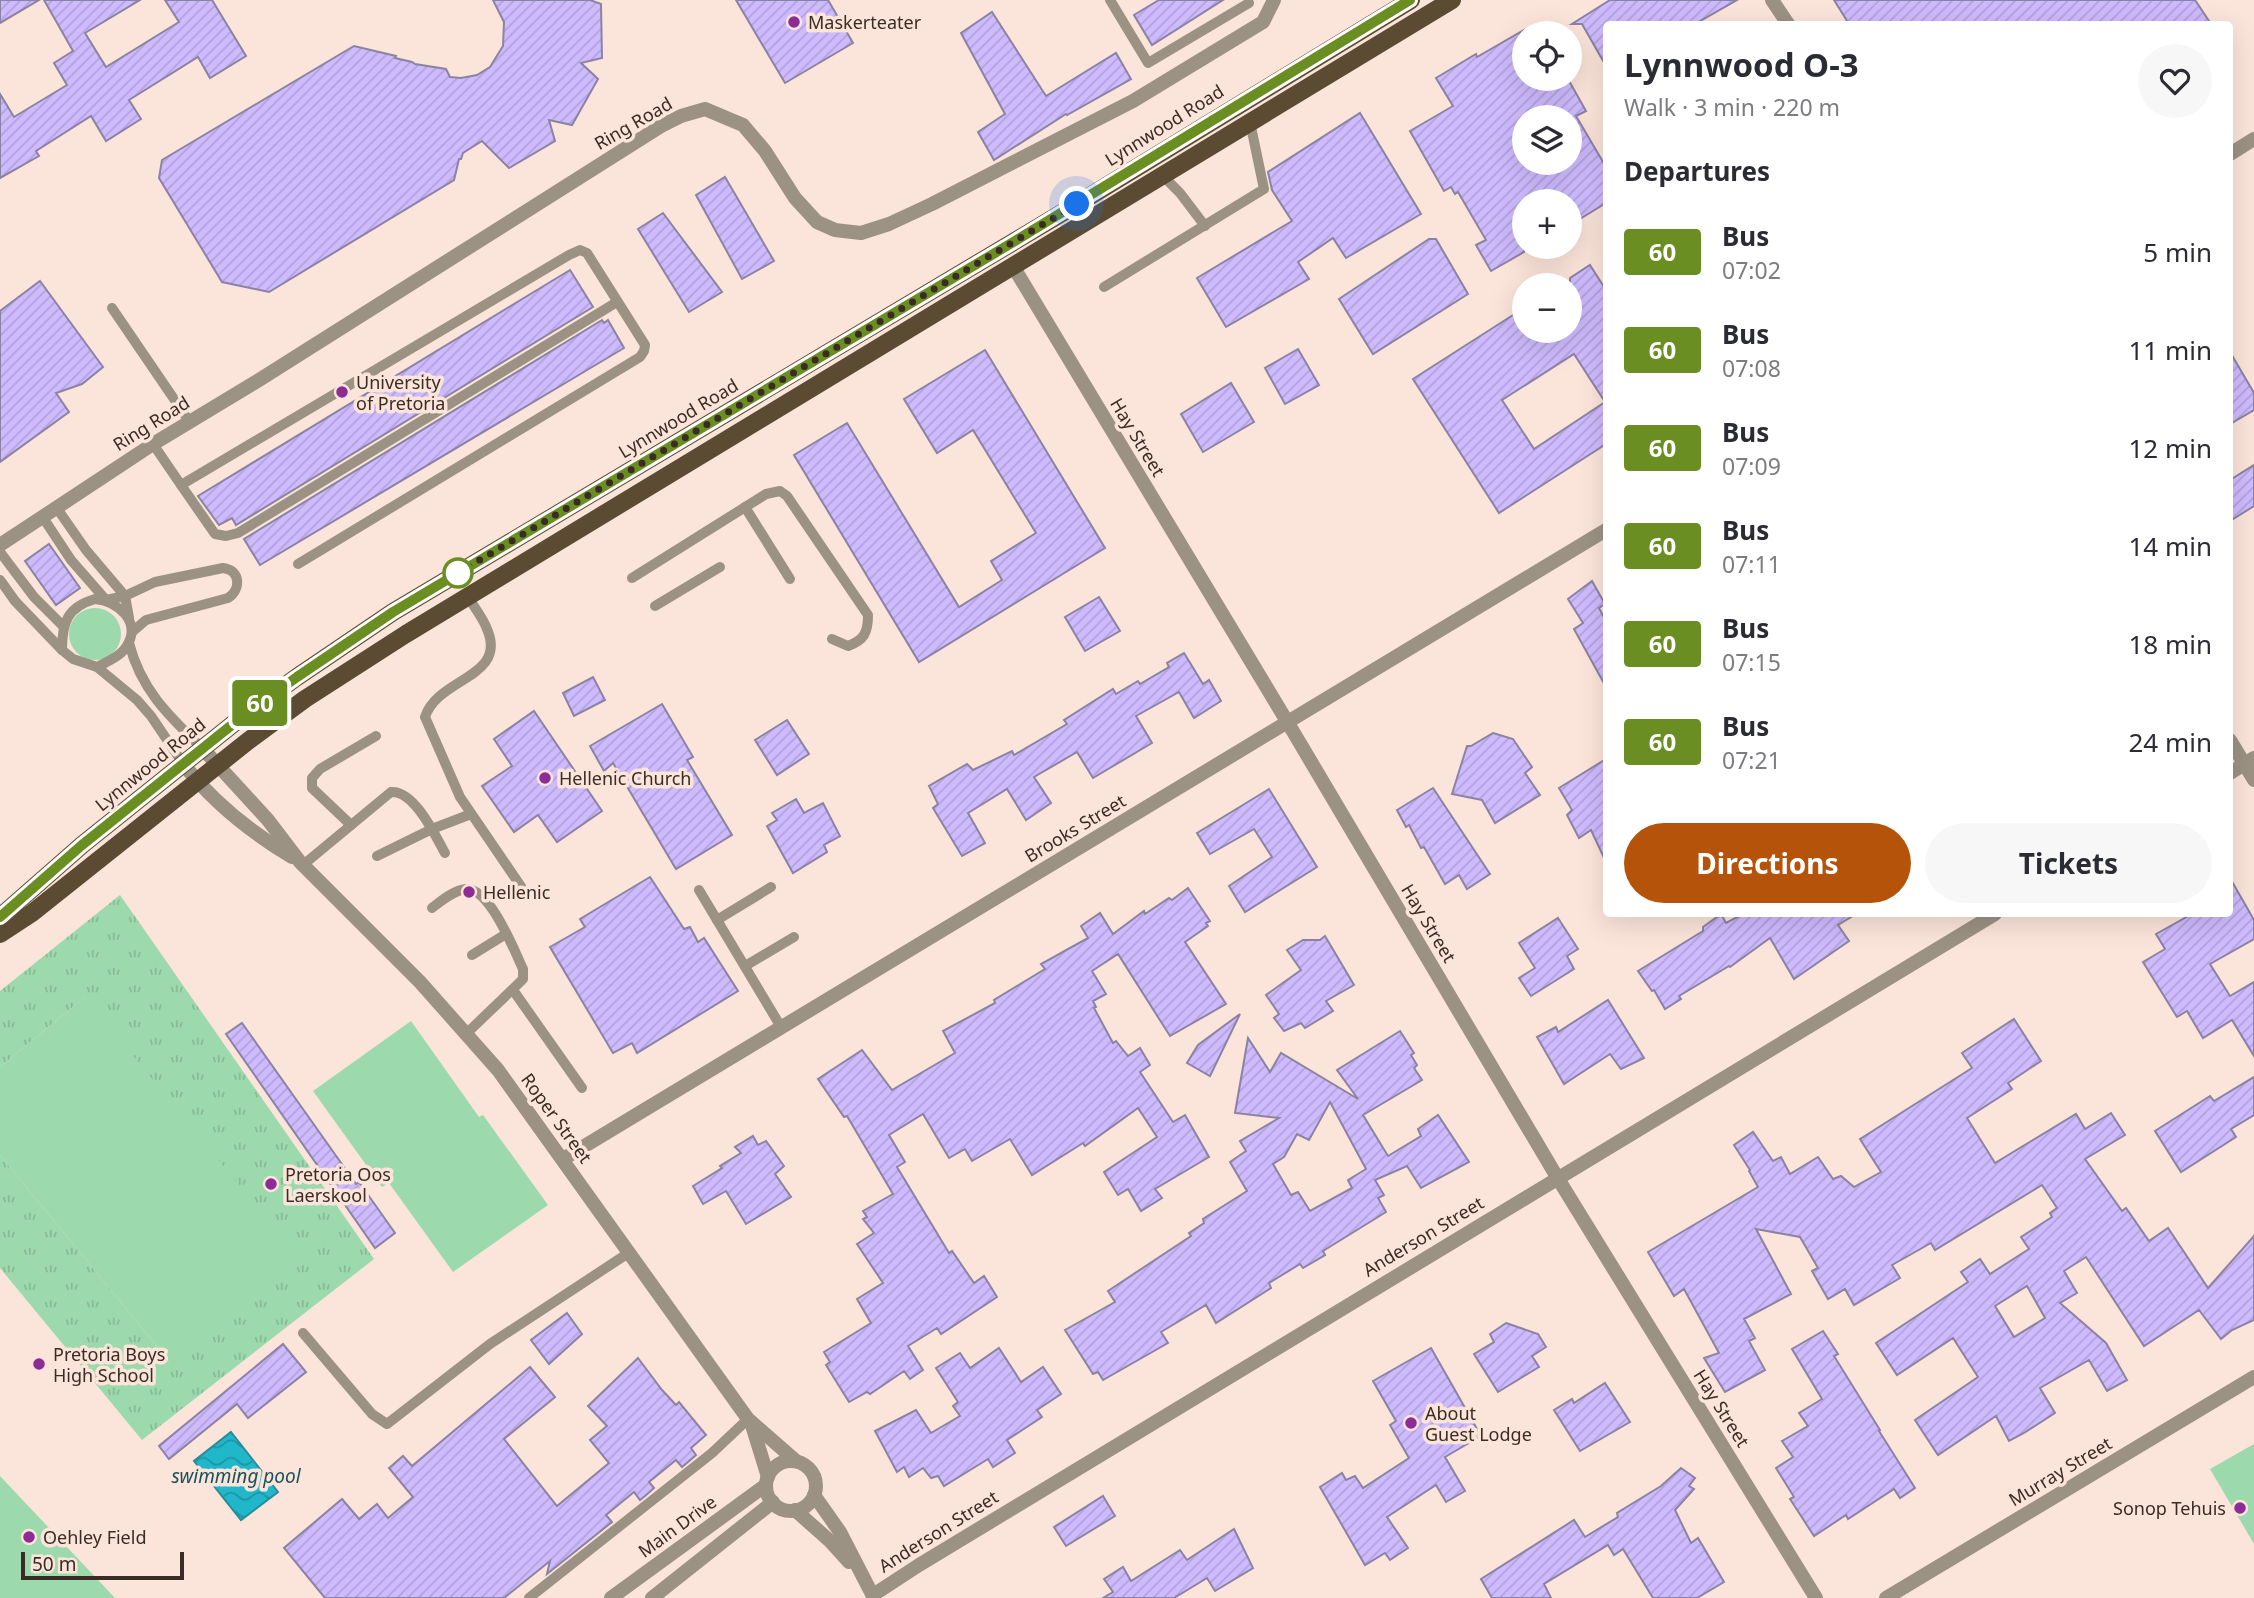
<!DOCTYPE html>
<meta charset="utf-8">
<style>
:root{--surface:#fff;--page:#f7f7f7;--text:#2b2b33;--muted:#7c7c81;--accent:#b45309}
body{margin:0;font-family:"Noto Sans",sans-serif;background:var(--page);color:var(--text);height:100vh;display:flex;flex-direction:column;font-size:26px;white-space:nowrap}
*{box-sizing:border-box;margin:0}
p{font-size:23px;color:var(--muted)}
.icon{flex:none;width:38px;height:38px;fill:none;stroke:currentColor;stroke-width:2;stroke-linecap:round;stroke-linejoin:round}
.map{position:relative;flex:1;overflow:hidden}
.details{position:absolute;left:1603px;top:21px;width:630px;height:896px;display:flex;flex-direction:column;background:var(--surface);border-radius:7px;box-shadow:0 7px 28px #0002}
.details>*{flex:none}
.badge{padding:0 14px;border-radius:5px;font-size:24px;line-height:46px}
.buttons{position:absolute;left:1512px;top:21px;display:grid;gap:14px}
.buttons a{display:grid;place-items:center;width:70px;height:70px;border-radius:50%;background:var(--surface);box-shadow:0 7px 28px #0002;font-size:35px}
.scale{position:absolute;left:21px;bottom:18px;width:163px;box-sizing:border-box;padding-left:7px;border:4px solid #3a2c25;border-top:0;font-size:19px;line-height:24px;white-space:nowrap;color:#3a2c25;-webkit-text-stroke:5px #fbe4d9;paint-order:stroke}
.you{position:absolute;width:35px;height:35px;margin:-18px;border:5px solid #fff;border-radius:50%;background:#1a73e8;box-shadow:0 0 0 10px #1a73e833}
.map>.badge{position:absolute;translate:-50% -50%;box-shadow:0 0 0 4px #fff}
h2{padding:0 21px;font-size:26px;line-height:63px}
.round{display:grid;place-items:center;flex:none;width:74px;height:74px;border-radius:37px;background:var(--page)}
.overview{display:flex;align-items:center;justify-content:space-between;height:119px;padding:0 21px}
h1{font-size:33px;font-weight:700;line-height:52px}
.action{display:flex;gap:14px;margin-top:auto;padding:14px 21px}
.action a{flex:1;height:80px;border-radius:42px;background:var(--accent);color:#fff;font-size:28px;font-weight:700;line-height:80px;text-align:center}
.action a+a{background:var(--page);color:var(--text)}
ul{padding:0;list-style:none}
li{display:flex;align-items:center;gap:21px;height:98px;padding:0 21px}
li div{flex:1}
li b{display:block;font-size:26px}
li em{font-style:normal}
li .badge{min-width:77px;font-weight:700;text-align:center}
.map>svg:first-child{display:block}
</style>
<div class="map">
<svg width="2254" height="1598" viewBox="0 0 2254 1598">
<defs>
<pattern id="grass-tufts" width="24" height="20" patternUnits="userSpaceOnUse" patternTransform="scale(1.75)"><rect width="24" height="20" fill="#9cd9ad"/><path d="M3 7l-1-3M5 7V3M7 7l1-3M15 17l-1-3M17 17v-4M19 17l1-3" fill="none" stroke="#87ba95"/></pattern>
<pattern id="water-waves" width="16" height="10" patternUnits="userSpaceOnUse" patternTransform="scale(1.75)"><rect width="16" height="10" fill="#20b7cb"/><path d="M0 5q4-4 8 0t8 0" fill="none" stroke="#1d95a5"/></pattern>
<pattern id="building-hatch" width="6" height="6" patternUnits="userSpaceOnUse" patternTransform="scale(1.75)"><rect width="6" height="6" fill="#cebbff"/><path d="M-1 1l2-2M0 6l6-6M5 7l2-2" fill="none" stroke="#b2a1da"/></pattern>
</defs>
<rect width="100%" height="100%" fill="#fbe4d9"/>
<polygon fill="url(#grass-tufts)" points="120,895 374,1259 142,1440 0,1268 0,1155 170,1362 85,997 0,1067 0,991"/>
<g fill="#9cd9ad">
<circle cx="95" cy="634" r="26"/>
<polygon points="85,997 298,1257 170,1362 0,1155 0,1067"/>
<polygon points="411,1021 479,1117 483,1115 548,1205 453,1272 389,1183 382,1187 313,1091"/>
<polygon points="2254,1444 2254,1544 2210,1469"/>
<polygon points="0,1476 115,1598 0,1598"/>
</g>
<polygon fill="url(#water-waves)" stroke="#288d99" stroke-width="2" points="231,1432 278,1492 241,1520 194,1461"/>
<g fill="url(#building-hatch)" stroke="#8b83a3" stroke-width="2" fill-rule="evenodd">
<polygon points="0,0 39,0 0,23"/>
<polygon points="44,0 140,0 85,33 106,67 179,22 165,0 212,0 246,56 210,78 198,57 129,100 141,119 106,141 91,116 36,151 39,156 0,178 0,94 14,117 67,85 54,63 73,51"/>
<polygon points="493,0 590,0 601,4 602,58 581,63 598,79 572,125 549,120 555,141 509,168 482,141 463,153 461,159 459,159 454,180 269,292 222,282 159,178 162,160 354,46 396,56 395,58 412,62 415,64 446,69 450,77 461,78 477,75 490,67 503,46 504,22"/>
<polygon points="736,0 828,0 853,43 785,83"/>
<polygon points="1159,0 1223,0 1152,45 1134,15"/>
<polygon points="1610,0 1737,0 1695,24 1606,24 1606,66 1582,24 1572,24"/>
<polygon points="1834,0 2195,0 2211,24 1849,24"/>
<polygon points="992,12 1046,96 1116,53 1131,79 1067,115 1066,114 994,160 978,132 1005,114 961,33"/>
<path d="M1524 30V79H1568L1586 111 1576 116 1606 167V203L1570 225V201H1524V252L1491 271 1476 245 1486 240 1458 192 1455 194 1451 187 1444 191 1410 131 1453 106 1436 78 1476 54 1477 57ZM1524 117H1570V163H1524Z"/>
<polygon points="1360,113 1421,214 1346,258 1333,238 1298,262 1309,279 1226,327 1197,278 1292,221 1272,190 1268,172"/>
<polygon points="725,177 774,261 742,279 696,195"/>
<polygon points="663,213 722,292 689,312 638,229"/>
<polygon points="1429,239 1436,239 1468,294 1373,354 1339,299"/>
<path d="M1590 265 1606 290V444L1499 513 1413 379 1524 308V331H1570V278ZM1574 354 1605 402 1534 449 1502 400Z"/>
<polygon points="570,270 593,307 236,525 232,518 219,525 198,496"/>
<polygon points="40,281 103,367 82,384 56,393 69,412 0,462 0,311"/>
<polygon points="602,320 604,323 608,320 624,348 260,565 244,539"/>
<polygon points="1298,349 1319,385 1285,404 1265,368"/>
<polygon points="985,350 1105,548 919,662 794,455 847,423 959,607 1002,580 991,561 1036,533 973,430 937,453 904,399"/>
<polygon points="2230,352 2254,393 2254,410 2230,424"/>
<polygon points="1231,383 1254,422 1203,452 1181,414"/>
<polygon points="2254,465 2254,506 2230,521 2230,480"/>
<polygon points="49,544 80,588 56,605 25,561"/>
<polygon points="1592,581 1605,604 1599,608 1606,621 1606,687 1574,629 1583,623 1568,599"/>
<polygon points="1099,597 1120,631 1085,651 1065,617"/>
<polygon points="1184,653 1203,684 1209,680 1221,701 1194,718 1179,692 1136,716 1152,743 1093,778 1077,752 1034,777 1051,803 1026,820 1007,789 968,813 985,843 962,856 933,808 938,804 929,786 967,764 973,770 1012,751 1014,755 1067,724 1064,720 1113,689 1116,694 1138,681 1140,684 1169,667 1167,663"/>
<polygon points="593,677 605,700 574,716 563,693"/>
<polygon points="662,704 693,757 687,760 732,835 676,869 613,763 604,771 590,746"/>
<polygon points="534,711 602,811 557,842 538,815 514,832 482,786 512,766 494,739"/>
<polygon points="787,720 809,754 777,775 755,740"/>
<polygon points="1493,733 1513,739 1532,767 1525,773 1540,795 1495,823 1482,800 1452,794 1467,746 1471,746"/>
<polygon points="1606,759 1606,862 1591,830 1579,838 1567,815 1572,810 1559,788"/>
<polygon points="1433,788 1490,874 1467,889 1459,875 1445,884 1424,847 1421,848 1409,825 1406,827 1397,810"/>
<polygon points="1269,789 1317,867 1245,912 1229,886 1272,857 1254,829 1210,854 1197,833"/>
<polygon points="796,799 804,813 823,803 840,836 824,845 827,852 793,873 767,826 777,820 772,813"/>
<polygon points="650,877 684,929 690,927 698,942 704,938 738,991 637,1053 632,1043 613,1053 550,947 585,927 580,919"/>
<polygon points="2230,878 2254,920 2254,939 2210,964 2230,996 2254,982 2254,1056 2232,1020 2203,1038 2187,1011 2177,1017 2143,962 2165,949 2156,934 2192,914 2230,914"/>
<polygon points="1188,888 1210,921 1206,923 1208,926 1185,942 1226,1004 1170,1036 1118,954 1092,971 1106,994 1093,1001 1096,1007 1094,1008 1113,1043 1116,1041 1128,1056 1140,1048 1150,1065 1140,1072 1173,1122 1185,1115 1209,1157 1155,1189 1162,1198 1141,1211 1128,1189 1118,1195 1104,1172 1157,1137 1138,1108 1085,1146 1083,1143 1032,1175 1010,1139 972,1161 965,1149 949,1158 923,1114 889,1135 905,1162 897,1167 949,1253 952,1251 974,1283 984,1276 997,1297 941,1334 937,1328 908,1346 923,1370 910,1379 904,1371 870,1394 867,1392 849,1402 826,1365 830,1362 824,1352 871,1323 857,1299 883,1283 857,1244 874,1233 863,1219 867,1217 863,1211 893,1194 847,1116 844,1117 818,1079 862,1050 892,1090 955,1053 943,1031 995,1003 994,1000 1045,969 1041,964 1088,938 1081,926 1100,913 1113,934 1144,911 1145,914 1169,898 1172,900"/>
<polygon points="1721,914 1726,923 1743,914 1856,914 1838,925 1849,941 1794,979 1770,938 1730,967 1729,966 1679,996 1681,999 1665,1009 1654,990 1652,991 1638,971 1703,931 1703,927"/>
<polygon points="1558,918 1578,949 1567,956 1574,969 1531,996 1519,978 1535,968 1519,943"/>
<polygon points="1325,936 1354,985 1326,1001 1333,1011 1305,1028 1301,1023 1284,1031 1274,1018 1279,1014 1266,995 1301,970 1287,950 1303,940 1320,940"/>
<polygon points="1608,1000 1644,1058 1621,1069 1610,1054 1564,1084 1537,1037 1556,1027 1558,1032"/>
<polygon points="1240,1014 1210,1076 1187,1063 1198,1045"/>
<path d="M2014 1019 2041 1061 2008 1083 2012 1089 1967 1118 1995 1163 2076 1114 2085 1129 2111 1113 2125 1135 2085 1159 2122 1211 2126 1208 2149 1241 2168 1228 2208 1288 2254 1236V1320L2232 1330 2221 1339 2199 1310 2144 1346 2086 1257 2064 1271 2077 1293 2060 1303 2106 1343 2127 1380 2107 1391 2089 1360 2040 1388 2055 1413 2024 1433 2009 1441 1996 1416 1938 1455 1915 1420 1978 1377 1953 1338 1897 1375 1876 1343 1968 1282 1961 1272 1980 1259 1990 1274 2029 1249 2021 1237 2052 1217 2050 1213 2057 1208 2042 1185 1935 1250 1931 1243 1892 1265 1900 1278 1854 1305 1845 1289 1828 1299 1812 1271 1818 1268 1800 1237 1756 1229 1791 1294 1744 1319 1755 1338 1749 1341 1765 1370 1725 1392 1704 1358 1719 1353 1684 1289 1674 1296 1648 1252 1758 1187 1749 1171 1750 1170 1734 1145 1753 1132 1773 1161 1781 1157 1790 1174 1818 1157 1833 1179 1841 1176 1854 1187 1881 1172 1860 1139 1972 1068 1962 1053ZM2027 1286 2045 1318 2014 1337 1995 1306Z"/>
<polygon points="242,1023 356,1184 359,1182 395,1233 375,1248 226,1034"/>
<path d="M1400 1031 1414 1053 1411 1055 1417 1065 1414 1068 1422 1080 1363 1115 1388 1156 1421 1136 1418 1129 1438 1115 1469 1162 1421 1188 1407 1166 1375 1180 1384 1195 1378 1198 1386 1212 1323 1251 1325 1255 1303 1268 1300 1264 1269 1283 1271 1288 1216 1323 1206 1305 1161 1332 1168 1343 1103 1380 1098 1372 1093 1374 1065 1330 1115 1302 1108 1291 1191 1236 1189 1233 1204 1223 1203 1219 1247 1191 1230 1162 1246 1151 1240 1141 1279 1118 1235 1113 1248 1038 1270 1072 1281 1053 1358 1099 1337 1070ZM1330 1102 1366 1169 1348 1180 1352 1188 1310 1211 1298 1192 1291 1195 1273 1164 1284 1157 1297 1134 1309 1140Z"/>
<polygon points="2254,1077 2254,1115 2231,1129 2236,1137 2181,1172 2155,1131 2210,1096 2214,1101"/>
<polygon points="753,1136 758,1145 766,1141 784,1166 775,1174 791,1197 746,1224 726,1191 703,1204 693,1186 722,1168 720,1166 741,1153 735,1147"/>
<polygon points="567,1313 582,1334 549,1364 531,1340"/>
<polygon points="1506,1323 1538,1334 1546,1347 1532,1356 1539,1367 1498,1392 1474,1354 1494,1342 1490,1334"/>
<polygon points="1823,1331 1838,1354 1834,1356 1880,1430 1879,1431 1915,1488 1900,1498 1894,1489 1848,1519 1846,1515 1814,1536 1790,1499 1794,1497 1776,1468 1793,1457 1782,1441 1808,1426 1799,1413 1822,1399 1792,1349"/>
<polygon points="283,1344 306,1372 248,1418 237,1404 169,1459 159,1446"/>
<polygon points="999,1348 1021,1382 1043,1367 1061,1394 1037,1410 1042,1417 1007,1440 1015,1453 993,1467 988,1459 944,1486 938,1476 931,1478 923,1468 909,1477 904,1467 897,1472 875,1431 916,1410 931,1433 960,1416 953,1406 958,1402 936,1368 960,1353 970,1368"/>
<polygon points="1431,1348 1481,1436 1445,1457 1465,1491 1446,1502 1436,1485 1387,1517 1408,1548 1390,1560 1385,1553 1365,1565 1320,1487 1342,1473 1346,1480 1355,1476 1363,1488 1409,1458 1390,1425 1396,1421 1373,1381"/>
<polygon points="638,1358 662,1390 676,1405 679,1402 706,1435 691,1448 696,1455 682,1467 676,1460 649,1482 654,1488 645,1496 640,1500 634,1492 606,1515 612,1522 547,1574 550,1561 504,1598 325,1598 284,1548 342,1499 359,1519 377,1504 388,1518 413,1497 389,1468 403,1456 412,1466 530,1367 555,1397 504,1439 557,1506 609,1463 590,1440 607,1426 588,1406"/>
<polygon points="1605,1383 1630,1422 1580,1451 1554,1410 1572,1399 1574,1403"/>
<polygon points="1681,1468 1695,1478 1689,1486 1694,1489 1675,1510 1691,1543 1698,1538 1724,1582 1697,1598 1653,1598 1623,1549 1614,1555 1608,1545 1544,1584 1551,1598 1492,1598 1481,1579 1574,1520 1585,1537 1618,1517 1617,1513 1661,1486"/>
<polygon points="1103,1496 1115,1516 1066,1546 1054,1527"/>
<polygon points="1234,1529 1253,1568 1215,1591 1207,1578 1174,1598 1103,1598 1113,1592 1104,1579 1123,1567 1131,1581 1180,1550 1187,1560"/>
</g>
<g fill="none" stroke-linecap="round" stroke-linejoin="round">
<g stroke="#9b9284" stroke-width="10">
<polyline points="1110,0 1148,63 1249,3"/>
<polyline points="1162,175 1180,193 1205,226"/>
<polyline points="1104,287 1264,189 1250,122"/>
<polyline points="112,308 189,421"/>
<polyline points="153,444 181,485 569,255 580,250 587,253 645,345 644,351 640,357 298,564"/>
<polyline points="181,485 215,534 226,536 238,533 617,302"/>
<polyline points="56,507 86,550 125,596 129,618"/>
<polyline points="745,507 790,579"/>
<polyline points="42,516 71,560 106,600"/>
<polyline points="0,552 34,597 63,626"/>
<path d="M632 578 766 494 780 491 787 496 868 615C868 633 864 640 848 646L832 639"/>
<polyline points="0,580 15,601 62,650"/>
<path d="M468 597C474 607 483 618 487 629 508 678 438 677 425 717L460 797 522 888"/>
<path d="M95 599C116 601 141 620 128 644 122 656 108 661 97 667L73 659 62 650C62 623 67 607 95 599Z"/>
<path d="M106 600 125 596 155 582 223 568C241 570 241 590 228 598L146 620 132 632"/>
<polyline points="655,606 720,567"/>
<path d="M129 643C141 690 169 716 203 749"/>
<polyline points="97,667 137,700 151,716 184,765"/>
<polyline points="351,825 312,788 312,778 320,769 376,736"/>
<polyline points="377,856 432,829 471,814"/>
<path d="M303 865 391 792C414 790 435 835 445 853"/>
<polyline points="699,890 781,1027"/>
<path d="M432 908C441 901 454 890 466 889 490 888 514 950 523 969V979L518 984 466 1034"/>
<polyline points="717,920 771,887"/>
<polyline points="472,955 506,934"/>
<polyline points="745,966 794,937"/>
<polyline points="513,990 582,1088"/>
<polyline points="303,1333 372,1414 387,1424 490,1344 630,1252"/>
<polyline points="529,1598 712,1453 748,1419"/>
</g>
<g stroke="#9b9284" stroke-width="14">
<polyline points="1772,0 1788,24"/>
<polyline points="2230,154 2254,139"/>
<polyline points="1013,266 1288,723 1557,1177 1816,1598"/>
<polyline points="0,545 153,444 259,380 661,126 681,116 705,109 743,125 765,151 795,198 817,222 835,230 861,233 889,224 932,204 1133,101 1263,22 1274,0"/>
<polyline points="2230,740 2254,780"/>
<polyline points="203,749 268,820 300,862 420,982 498,1070 748,1419 796,1461"/>
<path d="M184 765C213 802 252 833 292 857"/>
<polyline points="2230,773 2254,758"/>
<polyline points="563,1159 1606,530"/>
<polyline points="751,1422 768,1477"/>
<circle cx="791" cy="1486" r="25"/>
<polyline points="814,1495 840,1532 874,1598"/>
<polyline points="795,1510 830,1541 849,1562"/>
<polyline points="873,1595 919,1565 1995,914"/>
<polyline points="611,1598 766,1485"/>
<polyline points="652,1598 773,1502"/>
<polyline points="1886,1598 2254,1377"/>
</g>
<g stroke="#5b4b33" stroke-width="18">
<polyline points="0,917 82,845 243,716 297,677 393,612 1077,204 1411,0"/>
<polyline points="0,934 32,913 248,741 305,699 406,634 1452,0"/>
</g>
</g>
<g fill="none" stroke-linecap="round" stroke-linejoin="round">
<g stroke="#fff" stroke-width="16">
<polyline id="line" points="0,917 82,845 243,716 297,677 393,612 1015,241 1410,0"/>
</g>
<use href="#line" stroke="#6b8e23" stroke-width="10"/>
<polyline stroke="#3a2c25" stroke-width="7" stroke-dasharray="0 12.6" points="458,573 1077,204"/>
</g>
<g fill="#8c2c95" stroke="#fbe4d9" stroke-width="2.5">
<circle cx="794" cy="22" r="7"/>
<circle cx="342" cy="392" r="7"/>
<circle cx="545" cy="778" r="7"/>
<circle cx="469" cy="892" r="7"/>
<circle cx="271" cy="1184" r="7"/>
<circle cx="39" cy="1364" r="7"/>
<circle cx="1411" cy="1423" r="7"/>
<circle cx="2240" cy="1508" r="7"/>
<circle cx="29" cy="1537" r="7"/>
</g>
<circle fill="#fff" stroke="#6b8e23" stroke-width="3.5" cx="458" cy="573" r="14"/>
<g text-anchor="middle" dominant-baseline="central" stroke-width="7" stroke-linejoin="round" paint-order="stroke">
<g font-size="18" fill="#3a2c25" stroke="#fbe4d9" text-anchor="start">
<text x="808" y="22">Maskerteater</text>
<text x="356" y="382">University<tspan x="356" dy="21">of Pretoria</tspan></text>
<text x="559" y="778">Hellenic Church</text>
<text x="483" y="892">Hellenic</text>
<text x="285" y="1174">Pretoria Oos<tspan x="285" dy="21">Laerskool</tspan></text>
<text x="53" y="1354">Pretoria Boys<tspan x="53" dy="21">High School</tspan></text>
<text x="1425" y="1413">About<tspan x="1425" dy="21">Guest Lodge</tspan></text>
<text x="2226" y="1508" text-anchor="end">Sonop Tehuis</text>
<text x="43" y="1537">Oehley Field</text>
</g>
<g font-size="18" fill="#3a2c25" stroke="#fbe4d9">
<text transform="translate(633 123) rotate(-30)">Ring Road</text>
<text transform="translate(1164 125) rotate(-32)">Lynnwood Road</text>
<text transform="translate(678 418) rotate(-31)">Lynnwood Road</text>
<text transform="translate(151 423) rotate(-32)">Ring Road</text>
<text transform="translate(1138 437) rotate(59)">Hay Street</text>
<text transform="translate(150 764) rotate(-39)">Lynnwood Road</text>
<text transform="translate(1075 828) rotate(-31)">Brooks Street</text>
<text transform="translate(1429 923) rotate(59)">Hay Street</text>
<text transform="translate(557 1118) rotate(54)">Roper Street</text>
<text transform="translate(1423 1236) rotate(-31)">Anderson Street</text>
<text transform="translate(1722 1408) rotate(58)">Hay Street</text>
<text transform="translate(2060 1471) rotate(-31)">Murray Street</text>
<text transform="translate(677 1526) rotate(-36)">Main Drive</text>
<text transform="translate(938 1531) rotate(-32)">Anderson Street</text>
</g>
<g font-size="19" font-style="italic" fill="#18515a" stroke="#fbe4d9">
<text x="236" y="1476">swimming pool</text>
</g>
</g>
</svg>
<div class="buttons">
<a><svg class="icon" aria-label="locate" viewBox="0 0 24 24"><circle cx="12" cy="12" r="6"/><path d="M12 2v4M12 18v4M2 12h4M18 12h4"/></svg></a>
<a><svg class="icon" aria-label="layers" viewBox="0 0 24 24"><path d="M12 4l9 5-9 5-9-5zM3 14l9 5 9-5"/></svg></a>
<a>+</a>
<a>−</a>
</div>
<div class="scale">50 m</div>
<div class="you" style="left:1077px;top:204px"></div>
<b class="badge" style="left:260px;top:703px;background:#6b8e23;color:#fff">60</b>
<section class="details">
<div class="overview"><div><h1>Lynnwood O-3</h1><p>Walk · 3 min · 220 m</p></div><a class="round"><svg class="icon" aria-label="heart" viewBox="0 0 24 24"><path d="M12 20l-8-8c-3-5 5-10 8-4 3-6 11-1 8 4z"/></svg></a></div>
<h2>Departures</h2>
<ul>
<li><span class="badge" style="background:#6b8e23;color:#fff">60</span><div><b>Bus</b><p>07:02</p></div><em>5 min</em></li>
<li><span class="badge" style="background:#6b8e23;color:#fff">60</span><div><b>Bus</b><p>07:08</p></div><em>11 min</em></li>
<li><span class="badge" style="background:#6b8e23;color:#fff">60</span><div><b>Bus</b><p>07:09</p></div><em>12 min</em></li>
<li><span class="badge" style="background:#6b8e23;color:#fff">60</span><div><b>Bus</b><p>07:11</p></div><em>14 min</em></li>
<li><span class="badge" style="background:#6b8e23;color:#fff">60</span><div><b>Bus</b><p>07:15</p></div><em>18 min</em></li>
<li><span class="badge" style="background:#6b8e23;color:#fff">60</span><div><b>Bus</b><p>07:21</p></div><em>24 min</em></li>
</ul>
<div class="action"><a>Directions</a><a>Tickets</a></div>
</section>
</div>
